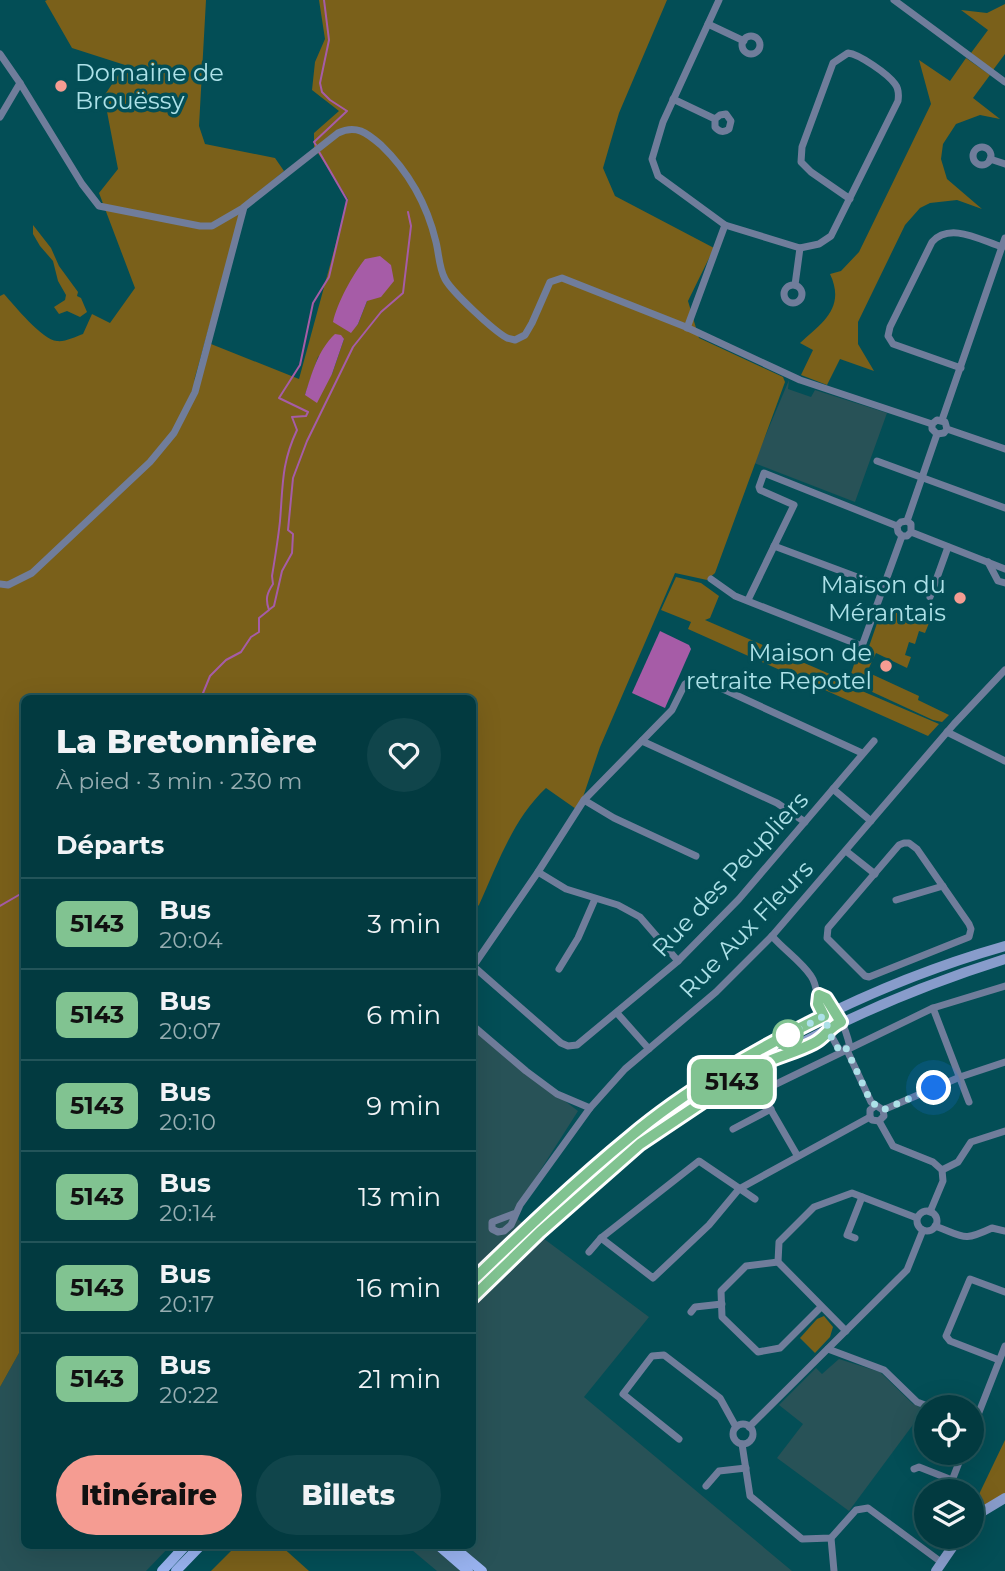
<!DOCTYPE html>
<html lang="fr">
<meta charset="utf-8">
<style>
:root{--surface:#023a40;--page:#10454b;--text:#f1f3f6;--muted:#96adb1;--line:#235459;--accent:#f59c92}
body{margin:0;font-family:Montserrat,sans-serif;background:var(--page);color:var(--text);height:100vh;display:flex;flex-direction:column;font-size:26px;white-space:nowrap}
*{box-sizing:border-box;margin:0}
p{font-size:23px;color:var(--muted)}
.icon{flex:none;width:38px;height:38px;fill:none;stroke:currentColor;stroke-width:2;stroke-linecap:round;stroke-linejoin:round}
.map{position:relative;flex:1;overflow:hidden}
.drawer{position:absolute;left:21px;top:695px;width:455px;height:854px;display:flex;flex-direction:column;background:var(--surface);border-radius:10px;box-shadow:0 7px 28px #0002,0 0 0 2px var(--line)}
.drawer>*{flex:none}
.badge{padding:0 14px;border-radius:10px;font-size:24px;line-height:46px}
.fabs{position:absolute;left:914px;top:1395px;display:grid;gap:14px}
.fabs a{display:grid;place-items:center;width:70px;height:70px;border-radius:50%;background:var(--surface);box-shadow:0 7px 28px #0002,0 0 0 2px var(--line);font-size:35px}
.you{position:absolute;width:35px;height:35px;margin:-18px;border:5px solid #fff;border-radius:50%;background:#1a73e8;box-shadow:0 0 0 10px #1a73e833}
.map>.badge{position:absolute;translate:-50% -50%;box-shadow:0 0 0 4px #fff}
h2{padding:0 35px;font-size:26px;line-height:63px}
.round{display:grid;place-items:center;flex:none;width:74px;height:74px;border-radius:37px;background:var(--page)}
.summary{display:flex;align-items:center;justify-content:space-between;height:119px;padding:0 35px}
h1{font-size:33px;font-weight:800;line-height:52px}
.primary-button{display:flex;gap:14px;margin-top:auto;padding:14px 35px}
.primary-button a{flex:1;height:80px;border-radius:42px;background:var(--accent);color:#111;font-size:28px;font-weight:800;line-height:80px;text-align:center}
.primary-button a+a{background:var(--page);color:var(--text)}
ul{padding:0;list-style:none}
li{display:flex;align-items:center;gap:21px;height:91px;padding:0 35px;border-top:2px solid var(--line)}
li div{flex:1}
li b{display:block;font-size:26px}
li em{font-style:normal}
li .badge{min-width:77px;font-weight:700;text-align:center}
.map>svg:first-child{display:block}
</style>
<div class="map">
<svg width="1005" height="1571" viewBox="0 0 1005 1571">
<rect width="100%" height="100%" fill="#034e56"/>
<g fill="#285257">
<polygon points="789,380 788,389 811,397 815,390 887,413 855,502 754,463"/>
<polygon points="473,1030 578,1111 512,1215 649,1317 584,1397 792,1571 437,1571 406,1545 472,1545"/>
<polygon points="24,1344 24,1545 171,1545 146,1571 0,1571 0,1387"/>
<polygon points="839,1359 880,1372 913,1404 920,1407 915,1422 849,1511 777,1458 803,1424 779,1405 816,1368 822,1374"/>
</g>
<g fill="#7a601a" fill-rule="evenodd">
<path d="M47 0H206L199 126 205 144 275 158 284 171 243 205 194 381 211 344 299 379 348 199 314 147V133L339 111 312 90 315 62 325 39 319 0H667L619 113 603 168 615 196 714 248 688 301 699 338 783 377 785 382 715 573 707 580 675 573 600 747 583 797 576 809 546 788C513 819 498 863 479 905L473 910 472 698H24V1344L0 1387V296L4 294C14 305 42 340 57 341 65 342 75 337 83 334L92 314 110 323 135 288 99 193 118 169 104 96 125 65 72 48 45 1ZM360 266 367 301 358 324 350 332 346 329 352 283ZM344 339 332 374 305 395 318 357Z"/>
<polygon points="1005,4 1005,54 993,70 971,53 988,30 961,10 987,13"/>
<path d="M966 58 990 75 973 98 1000 119 980 115 956 124 943 144 941 159 947 179 982 209 957 200 930 203 920 208 905 225 858 322V344L874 371 840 359 827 385 801 375 813 350 800 343C822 323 846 308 830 274L841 271 859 252 931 104 919 60 950 81Z"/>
<polygon points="33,225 51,248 59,266 78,292 77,296 81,298 87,312 80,317 67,311 59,314 54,307 65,300 66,295 58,281 53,261 40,246 33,234"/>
<polygon points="676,577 701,583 719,596 710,618 705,620 846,681 849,680 859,649 866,651 864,661 883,606 929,623 925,633 919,631 915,644 909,642 905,655 911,657 907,668 876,653 867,672 919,696 918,700 949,715 942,722 933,720 855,684 855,688 939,724 928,736 688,629 691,622 661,610"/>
<polygon points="824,1316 833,1327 830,1337 815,1353 800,1338 817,1319"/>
<polygon points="1005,1440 1005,1494 971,1521 971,1511"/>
<polygon points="237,1545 280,1545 309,1571 211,1571"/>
</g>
<g fill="#a65ca7">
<path d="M380 256 391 265 394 281 381 297 367 301 358 324 351 333 333 322C337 303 353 274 365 259Z"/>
<path d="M335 334 341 335 344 339 332 374 317 403 305 395C312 373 318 350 335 334Z"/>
<polygon points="660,631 689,645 691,649 665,708 632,693"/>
</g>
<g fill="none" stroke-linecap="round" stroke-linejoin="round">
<g stroke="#a65ca7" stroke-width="2">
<polyline points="316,145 314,142 347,111 330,100 322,92 320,83 329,40 324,0"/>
<polyline points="270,609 274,606 282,571 292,553 293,534 288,530 293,478 307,441 353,347 381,312 403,293 411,226 408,212"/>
<path d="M201 698 210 676 226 660 241 652 251 637 259 632V618L269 610C265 599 267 593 273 584L272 576C275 558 278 540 280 521 283 486 281 464 297 430L292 417 306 416 308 412 279 398 300 365 313 303 329 277 347 200 318 150"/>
<polyline points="0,906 24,892"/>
</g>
<g stroke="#707d9b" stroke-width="7">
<polyline points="894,0 1005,82"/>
<polyline points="708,24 744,41"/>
<circle cx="751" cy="45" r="9"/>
<polyline points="0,54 20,83 82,184 99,206 200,226 212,226 243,208"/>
<path d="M673 99 715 119 720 115 726 114 731 121 729 129C724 133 719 132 715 127V119"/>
<polyline points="0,117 20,83"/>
<circle cx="982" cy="156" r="9"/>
<polyline points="990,159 1005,164"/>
<path d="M725 225 800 248 819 244 831 236 898 101C899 94 899 89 895 84 888 74 859 54 848 53L833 63 802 147 801 162 811 172 850 199"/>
<polyline points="795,285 800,248"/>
<circle cx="793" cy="294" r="9"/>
<polyline points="687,328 725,225 658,176 652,159 663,122 719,0"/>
<path d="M961 368 893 344 888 336 890 327 932 242C950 222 980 240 1002 247"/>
<polyline points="942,420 1005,238"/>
<polyline points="947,429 944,433 937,434 932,429 932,424 937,420 945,422 947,429 1005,449"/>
<polyline points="877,461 1005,508"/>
<polyline points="907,521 937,434"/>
<polyline points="911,532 911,524 907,521 901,522 897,526 898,532 902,536 907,536 911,532 1005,569"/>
<polyline points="774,546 884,587"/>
<polyline points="988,562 998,581 1005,583"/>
<polyline points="711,579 735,596 862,646 902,536"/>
<path d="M0 584 8 585 32 573 150 462 174 433 195 392 244 207 338 133C356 124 367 133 381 145 409 172 427 204 436 242 439 254 439 268 445 279 452 292 494 331 507 338L515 340 525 335 532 323 550 282 562 278 686 327 800 380 932 424"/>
<polyline points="930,597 948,547"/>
<polyline points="748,600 794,505 760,490 759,487 764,473 897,526"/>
<polyline points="947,732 1005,761"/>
<polyline points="642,741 777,803 805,822"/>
<polyline points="833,789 871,821"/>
<polyline points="584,800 614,818 696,856"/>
<polygon points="904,843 909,843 917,849 969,924 971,929 969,937 869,977 865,976 827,938 828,928 899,845"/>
<polyline points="846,851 875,874"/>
<polyline points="538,872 566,889 618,905 640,917 678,961"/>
<polyline points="896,900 943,886"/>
<path d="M772 936C784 950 801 961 811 976 818 986 816 997 820 1007 825 1022 832 1040 841 1052"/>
<polyline points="473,966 561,1043 568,1046 577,1045 678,961 739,899 874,741"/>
<polyline points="472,968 538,872 584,800 672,710 685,684 694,679 701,679 862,753"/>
<polyline points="559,969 578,938 595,899"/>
<path d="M819 995C836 1003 846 1029 850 1047"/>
<polyline points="933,1008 969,1102"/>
<polyline points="617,1013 649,1049"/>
<polyline points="472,1025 526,1071 557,1094 590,1108"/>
<polyline points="846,1048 871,1102 883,1110 884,1116 879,1121 872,1120 870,1117 870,1110 875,1106"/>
<polyline points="883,1110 960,1077 1005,1062"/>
<polyline points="879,1121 893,1146 933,1162 942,1170 943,1181 930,1212"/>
<polyline points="733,1129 771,1109"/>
<polyline points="797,1155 764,1098 768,1088 933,1008 1005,986"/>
<polyline points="942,1170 958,1162 971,1142 1005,1131"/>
<polyline points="755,1199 699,1161 601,1238 653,1278 709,1225 739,1189 870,1117"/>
<circle cx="927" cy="1221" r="10"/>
<polyline points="516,1213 492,1222 492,1229 498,1232 504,1231 511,1225 520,1205 590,1108 625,1069 716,992 772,936 954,724 1005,670"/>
<path d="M935 1226C965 1237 962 1242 992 1228L1005 1231"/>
<polyline points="855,1238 847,1235 862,1197"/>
<polyline points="589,1252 601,1238"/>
<polyline points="778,1262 746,1266 721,1291 722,1317 758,1352 780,1348 821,1307"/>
<polyline points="691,1312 695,1307 722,1304"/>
<polyline points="846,1331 778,1262 779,1242 814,1207 852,1193 917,1218"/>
<polyline points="828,1349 884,1370 917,1402 930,1407"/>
<polyline points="999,1360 950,1341 946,1336 970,1279 1005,1292"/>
<polyline points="971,1423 974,1425 1005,1346"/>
<circle cx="743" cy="1434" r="10"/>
<polyline points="749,1427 907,1270 923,1230"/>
<polyline points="679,1439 623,1394 652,1356 664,1355 720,1398 736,1427"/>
<polyline points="742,1444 750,1496 802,1539 831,1538 856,1510 868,1508 941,1562"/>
<polyline points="914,1469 919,1467 952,1480"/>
<polyline points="706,1486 719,1471 746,1468"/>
<polyline points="948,1491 963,1452"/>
<polyline points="831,1538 834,1571"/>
</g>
<g stroke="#889ccb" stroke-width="10">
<path d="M472 1281C524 1232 577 1177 633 1134 744 1050 871 984 1005 946"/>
<path d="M472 1298C512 1259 552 1222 593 1185 609 1172 625 1156 642 1144 752 1061 874 1000 1005 959"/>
<polyline points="971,1524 980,1513 1005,1498"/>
<polyline points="936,1571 960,1536"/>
</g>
<g stroke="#99b3f0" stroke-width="10">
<polyline points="438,1545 468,1571"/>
<polyline points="451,1545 482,1571"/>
<polyline points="162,1571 186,1545"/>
<polyline points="176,1571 201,1545"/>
</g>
</g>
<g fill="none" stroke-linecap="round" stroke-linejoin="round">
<g stroke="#fff" stroke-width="16">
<path id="line" d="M472 1281C524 1231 575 1182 630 1137 684 1091 760 1047 824 1016L818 1004 819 995 826 998 841 1022C828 1028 826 1037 814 1043 793 1054 773 1057 752 1069L640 1144 540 1232 472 1298"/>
</g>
<use href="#line" stroke="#81c391" stroke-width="10"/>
<polyline stroke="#ade1e8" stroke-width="7" stroke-dasharray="0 12.6" points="788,1035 824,1016 833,1042 841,1052 846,1048 871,1102 883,1110 934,1088"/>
</g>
<g fill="#f59c92" stroke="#034e56" stroke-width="2.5">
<circle cx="61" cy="86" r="7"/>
<circle cx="960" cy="598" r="7"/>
<circle cx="886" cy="666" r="7"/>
</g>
<circle fill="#fff" stroke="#81c391" stroke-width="3.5" cx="788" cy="1035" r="14"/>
<g text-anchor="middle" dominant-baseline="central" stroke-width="7" stroke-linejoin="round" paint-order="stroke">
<g font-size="24" fill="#ade1e8" stroke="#034e56" text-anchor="end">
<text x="75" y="72" text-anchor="start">Domaine de<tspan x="75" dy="28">Brouëssy</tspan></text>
<text x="946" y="584">Maison du<tspan x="946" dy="28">Mérantais</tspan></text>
<text x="872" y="652">Maison de<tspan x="872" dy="28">retraite Repotel</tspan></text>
</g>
<g font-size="24" fill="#ade1e8" stroke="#034e56">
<text transform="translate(730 874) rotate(-47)">Rue des Peupliers</text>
<text transform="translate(746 929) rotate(-46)">Rue Aux Fleurs</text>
</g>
</g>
</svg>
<div class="fabs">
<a><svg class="icon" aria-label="locate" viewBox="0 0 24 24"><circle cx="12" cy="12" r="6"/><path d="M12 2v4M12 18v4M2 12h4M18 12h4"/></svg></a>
<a><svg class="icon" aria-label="layers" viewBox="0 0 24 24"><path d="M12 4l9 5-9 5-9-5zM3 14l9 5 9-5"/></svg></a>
</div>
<div class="you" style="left:934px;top:1088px"></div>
<b class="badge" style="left:732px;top:1082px;background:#81c391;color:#111">5143</b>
<section class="drawer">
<div class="summary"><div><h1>La Bretonnière</h1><p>À pied · 3 min · 230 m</p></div><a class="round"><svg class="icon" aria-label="heart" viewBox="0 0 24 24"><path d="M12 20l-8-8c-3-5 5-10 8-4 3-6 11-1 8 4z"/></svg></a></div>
<h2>Départs</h2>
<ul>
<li><span class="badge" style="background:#81c391;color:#111">5143</span><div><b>Bus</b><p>20:04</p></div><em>3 min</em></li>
<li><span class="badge" style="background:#81c391;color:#111">5143</span><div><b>Bus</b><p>20:07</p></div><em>6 min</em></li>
<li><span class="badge" style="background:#81c391;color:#111">5143</span><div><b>Bus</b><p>20:10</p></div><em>9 min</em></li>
<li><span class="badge" style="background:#81c391;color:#111">5143</span><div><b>Bus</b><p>20:14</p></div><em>13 min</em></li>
<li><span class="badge" style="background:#81c391;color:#111">5143</span><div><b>Bus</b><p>20:17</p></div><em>16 min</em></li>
<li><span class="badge" style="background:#81c391;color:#111">5143</span><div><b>Bus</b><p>20:22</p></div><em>21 min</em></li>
</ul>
<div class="primary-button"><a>Itinéraire</a><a>Billets</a></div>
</section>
</div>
